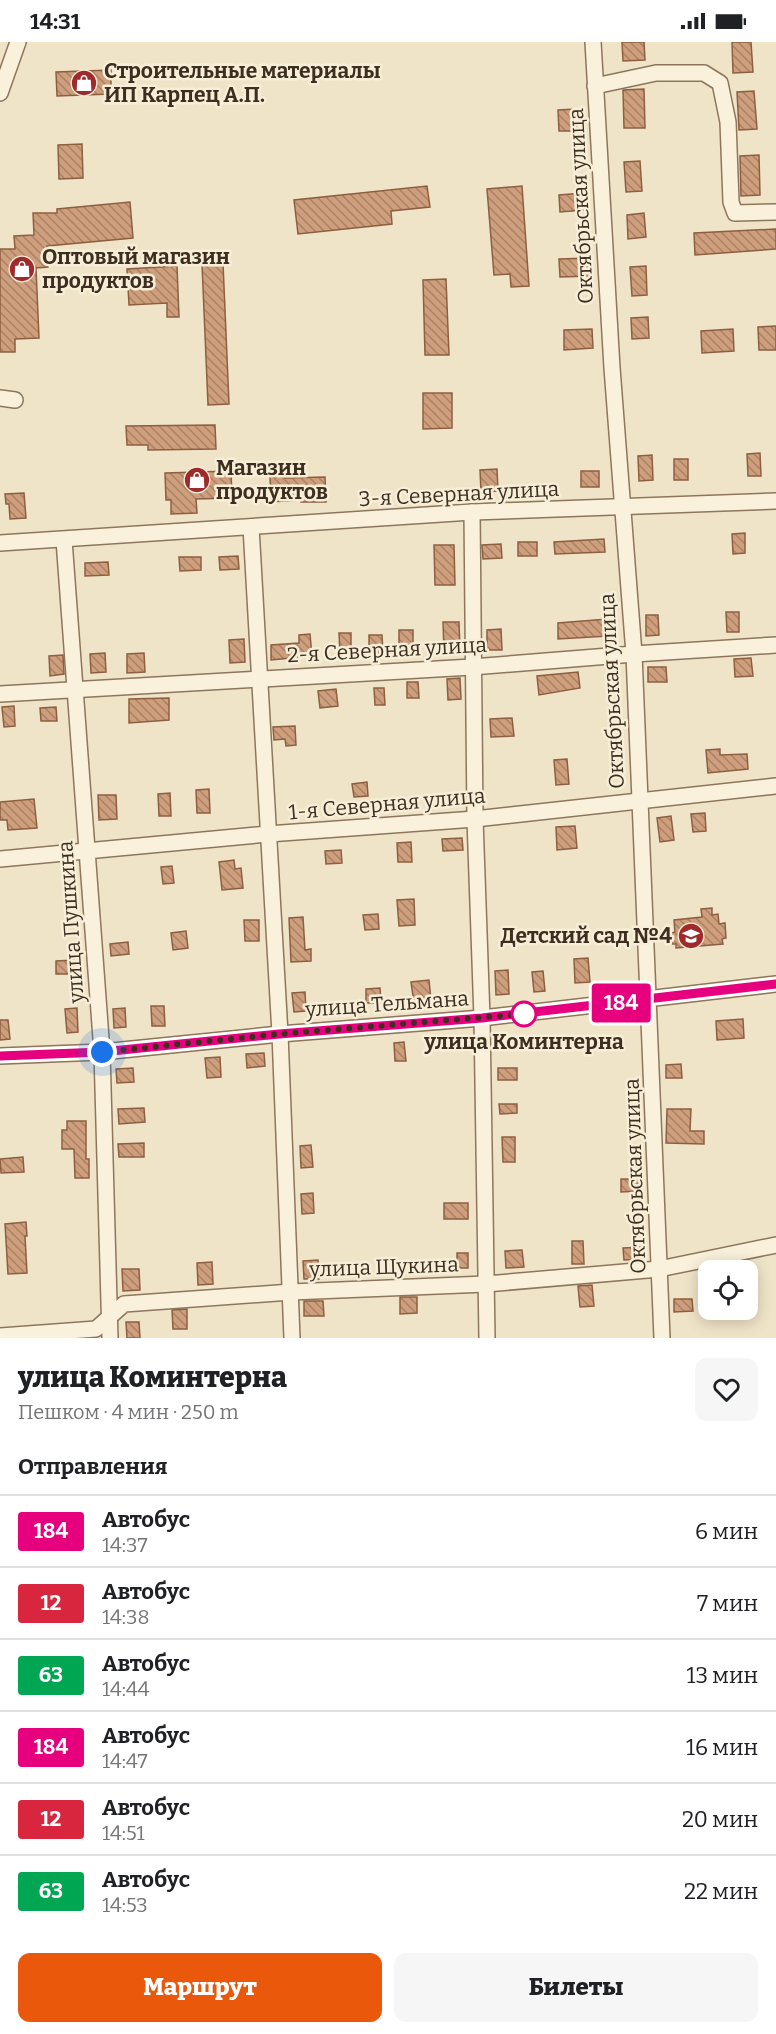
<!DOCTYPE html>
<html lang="ru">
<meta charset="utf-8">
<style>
:root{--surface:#fff;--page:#f6f6f6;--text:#202124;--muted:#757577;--line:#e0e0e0;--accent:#ea580c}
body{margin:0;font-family:Bitter,serif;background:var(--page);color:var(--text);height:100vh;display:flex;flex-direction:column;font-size:22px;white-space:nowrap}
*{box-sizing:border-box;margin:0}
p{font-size:20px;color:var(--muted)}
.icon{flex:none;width:33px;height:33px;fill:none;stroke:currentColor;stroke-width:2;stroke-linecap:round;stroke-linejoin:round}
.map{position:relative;height:1296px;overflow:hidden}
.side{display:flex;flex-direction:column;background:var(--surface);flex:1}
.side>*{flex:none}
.badge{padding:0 12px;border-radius:4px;font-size:21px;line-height:39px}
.controls{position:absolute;left:698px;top:1218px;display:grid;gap:12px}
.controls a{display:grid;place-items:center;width:60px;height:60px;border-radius:12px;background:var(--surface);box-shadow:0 3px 15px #0003;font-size:30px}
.you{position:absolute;width:30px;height:30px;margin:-15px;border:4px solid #fff;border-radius:50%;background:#1a73e8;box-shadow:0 0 0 9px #1a73e833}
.map>.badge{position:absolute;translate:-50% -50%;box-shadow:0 0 0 3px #fff}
h2{padding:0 18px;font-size:22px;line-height:54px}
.round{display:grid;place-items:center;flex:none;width:63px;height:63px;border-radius:12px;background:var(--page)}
.head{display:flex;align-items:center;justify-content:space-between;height:102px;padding:0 18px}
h1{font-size:28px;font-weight:800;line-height:45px}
.cta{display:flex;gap:12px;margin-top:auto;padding:12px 18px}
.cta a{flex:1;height:69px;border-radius:12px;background:var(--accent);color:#fff;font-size:24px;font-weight:800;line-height:69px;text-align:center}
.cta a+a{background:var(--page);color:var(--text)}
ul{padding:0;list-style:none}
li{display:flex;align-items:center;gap:18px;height:72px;padding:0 18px;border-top:2px solid var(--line)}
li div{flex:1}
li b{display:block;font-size:22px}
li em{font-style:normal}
li .badge{min-width:66px;font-weight:700;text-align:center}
.status{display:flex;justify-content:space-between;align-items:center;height:42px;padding:0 30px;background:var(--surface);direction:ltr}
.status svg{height:16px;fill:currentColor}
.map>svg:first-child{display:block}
</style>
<div class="status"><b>14:31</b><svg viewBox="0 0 49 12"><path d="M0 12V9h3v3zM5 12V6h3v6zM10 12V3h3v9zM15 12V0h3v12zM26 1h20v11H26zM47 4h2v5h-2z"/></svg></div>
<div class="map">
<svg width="776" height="1296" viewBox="0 0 776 1296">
<defs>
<pattern id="building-back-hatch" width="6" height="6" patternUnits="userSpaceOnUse" patternTransform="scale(1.5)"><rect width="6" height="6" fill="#cf9f7d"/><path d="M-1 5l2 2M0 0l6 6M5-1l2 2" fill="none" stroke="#a98266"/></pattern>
</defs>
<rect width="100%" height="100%" fill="#f0e4c8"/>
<g fill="url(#building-back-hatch)" stroke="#8d5f41" stroke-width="1.5">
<polygon points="622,0 644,0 645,18 623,19"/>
<polygon points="732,0 751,0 753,30 733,31"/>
<polygon points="111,28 111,52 57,54 56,30"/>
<polygon points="644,47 645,86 624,86 623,48"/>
<polygon points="754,49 757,87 739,88 737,50"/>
<polygon points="576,67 577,89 559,89 558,68"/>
<polygon points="82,102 83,136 59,137 58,103"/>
<polygon points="759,113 760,153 741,154 740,114"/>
<polygon points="640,119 642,149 626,150 624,120"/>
<polygon points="427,144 430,165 391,169 392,182 298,192 294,158"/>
<polygon points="522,144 529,244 511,245 510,232 494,233 487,147"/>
<polygon points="583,151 585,168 560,170 559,153"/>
<polygon points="130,160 133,196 47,204 48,225 36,226 39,296 15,297 15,310 0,310 0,207 15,207 14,194 34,193 33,171 57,171 57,167"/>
<polygon points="644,171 646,195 628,197 627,173"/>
<polygon points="776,187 776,207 695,213 694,191"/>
<polygon points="589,216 590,234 560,235 559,217"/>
<polygon points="223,221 229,362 208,363 202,222"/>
<polygon points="177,224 179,275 167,275 167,261 129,263 127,227"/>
<polygon points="646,224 647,253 632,254 630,225"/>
<polygon points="446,237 449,313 425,313 423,238"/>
<polygon points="648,275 649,296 632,297 631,276"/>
<polygon points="776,284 776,308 759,308 758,285"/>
<polygon points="592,287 593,306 564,308 564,288"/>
<polygon points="733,287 734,309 702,311 701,289"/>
<polygon points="423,351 452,351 452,386 423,387"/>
<polygon points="215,383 216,407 148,408 148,403 127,403 126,384"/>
<polygon points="760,411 761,434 748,434 747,412"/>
<polygon points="652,413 653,438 639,439 638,414"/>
<rect x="674" y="417" width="14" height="21"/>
<polygon points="497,427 498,449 481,450 480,428"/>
<polygon points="231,429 232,456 196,457 197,471 171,472 171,458 166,458 165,431"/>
<rect x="581" y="429" width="18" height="16"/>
<polygon points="285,433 285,436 325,435 326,460 301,460 301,458 271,460 270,434"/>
<polygon points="24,451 26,476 10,477 9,462 6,462 5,452"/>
<polygon points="745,491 745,511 733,512 732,492"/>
<polygon points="604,497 605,510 555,512 554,500"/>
<rect x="518" y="500" width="19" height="14"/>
<polygon points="501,502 502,516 483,517 482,503"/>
<polygon points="434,503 454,503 455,543 435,543"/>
<polygon points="238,514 239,527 220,528 219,515"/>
<polygon points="179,515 201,515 201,528 180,529"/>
<polygon points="108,520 109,533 85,534 85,521"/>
<polygon points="726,570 739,570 739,590 727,590"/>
<polygon points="646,573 658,573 659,593 646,594"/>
<polygon points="607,577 608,594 558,597 558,581"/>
<polygon points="443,580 459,580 460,609 444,609"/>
<polygon points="501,587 502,608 487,608 487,588"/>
<rect x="399" y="588" width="14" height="21"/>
<polygon points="339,591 351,591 351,612 340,612"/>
<polygon points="310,592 312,614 271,618 271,603 299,601 299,593"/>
<polygon points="369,593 382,593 383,611 369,611"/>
<polygon points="244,597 245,620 230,621 229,598"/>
<polygon points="105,611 106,630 91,631 90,612"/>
<polygon points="144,611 145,630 127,631 127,612"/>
<polygon points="63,613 64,632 50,634 49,614"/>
<polygon points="751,616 753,634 735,635 734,617"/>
<polygon points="648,625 666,625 667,640 648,640"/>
<polygon points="578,630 580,646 539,653 537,634"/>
<polygon points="460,636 461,657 448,658 447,637"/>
<polygon points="407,640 418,640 419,656 407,656"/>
<polygon points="374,646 384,646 385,663 375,663"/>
<polygon points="336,647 338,664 320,666 318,649"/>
<polygon points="169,656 169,678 129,681 129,657"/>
<polygon points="14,664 15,684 4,685 2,665"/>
<polygon points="56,665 57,679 41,679 40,666"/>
<polygon points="512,676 514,694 491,695 490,677"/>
<polygon points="295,684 296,703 286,704 285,697 274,698 273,685"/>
<polygon points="720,707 720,713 747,712 748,727 708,731 706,708"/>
<polygon points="567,717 569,742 556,743 554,718"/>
<polygon points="367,740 368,754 354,755 352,742"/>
<polygon points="209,747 210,771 197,771 196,748"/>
<polygon points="170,751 171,774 159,774 158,752"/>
<polygon points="98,753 116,753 117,777 99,778"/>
<polygon points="34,757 37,786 8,788 7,778 0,778 0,760"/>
<polygon points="705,771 706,789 693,790 691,772"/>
<polygon points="671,774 674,798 660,800 657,776"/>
<polygon points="575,784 577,806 557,808 556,785"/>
<polygon points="462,796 463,808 443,809 442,797"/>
<polygon points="411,800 412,820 398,820 397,801"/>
<polygon points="341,808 342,821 326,822 325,809"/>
<polygon points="234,818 235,827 241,826 243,846 222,848 219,820"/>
<polygon points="172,824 174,841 163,842 161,825"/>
<polygon points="414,857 415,883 399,884 397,858"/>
<polygon points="712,866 712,873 718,872 719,882 725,881 726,896 722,897 723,902 676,906 676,902 672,902 671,891 675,890 674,878 702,875 701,867"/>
<polygon points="378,872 379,887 365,888 363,873"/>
<polygon points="303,875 305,908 311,907 311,919 291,920 289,876"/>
<polygon points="244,878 259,878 259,899 245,899"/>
<polygon points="186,889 188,906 173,908 171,891"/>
<polygon points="128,900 129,912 111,914 110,902"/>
<polygon points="588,916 590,940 575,941 574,917"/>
<polygon points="74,918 74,932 56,932 56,919"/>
<polygon points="508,928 509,952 496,953 495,929"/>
<polygon points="543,929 545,949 534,950 532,930"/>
<polygon points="429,938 431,958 414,961 411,940"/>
<polygon points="380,946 381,961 366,961 366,947"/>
<polygon points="305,950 306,969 294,970 292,951"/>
<polygon points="151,964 164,964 165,984 152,984"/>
<polygon points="77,966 78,990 67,991 65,967"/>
<polygon points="125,966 126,985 114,986 113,967"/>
<polygon points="743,977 744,996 717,998 716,979"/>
<polygon points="0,978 8,978 10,997 0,998"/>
<polygon points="404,1000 406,1019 395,1019 394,1001"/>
<polygon points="264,1011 265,1024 247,1026 246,1012"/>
<polygon points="220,1015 221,1035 207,1036 205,1016"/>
<polygon points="681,1022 682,1036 666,1036 666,1023"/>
<polygon points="133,1026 134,1040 117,1041 116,1027"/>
<rect x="498" y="1026" width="19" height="12"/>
<polygon points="499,1062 517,1062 517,1071 500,1072"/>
<polygon points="144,1066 145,1080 119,1082 118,1067"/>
<polygon points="667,1067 691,1067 690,1089 704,1089 704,1102 666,1101"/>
<polygon points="67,1079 86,1079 86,1117 89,1117 89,1136 75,1136 74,1107 62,1107 62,1088 67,1088"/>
<polygon points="502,1095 515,1095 515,1120 503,1120"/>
<polygon points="144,1101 144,1115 119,1115 118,1102"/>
<polygon points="311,1103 313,1125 301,1126 300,1104"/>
<polygon points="23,1115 24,1130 1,1131 0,1117"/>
<polygon points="621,1137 640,1137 641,1149 621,1150"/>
<polygon points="313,1151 314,1171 302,1172 301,1152"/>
<rect x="444" y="1161" width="24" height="16"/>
<polygon points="26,1180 27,1194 25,1194 27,1231 8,1232 5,1182"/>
<polygon points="572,1199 583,1199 584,1222 572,1222"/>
<polygon points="643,1205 643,1217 624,1218 623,1206"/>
<polygon points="522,1208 524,1225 506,1226 505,1209"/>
<rect x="457" y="1211" width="11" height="15"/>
<polygon points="318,1218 319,1237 304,1237 303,1219"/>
<polygon points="212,1220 213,1242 198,1243 197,1221"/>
<polygon points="122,1227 139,1227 140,1248 123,1249"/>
<polygon points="592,1243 594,1264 580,1265 578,1244"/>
<polygon points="400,1255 417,1255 417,1271 400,1272"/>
<polygon points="674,1257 692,1257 693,1269 674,1270"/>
<polygon points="304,1259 323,1259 324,1274 304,1274"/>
<polygon points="187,1267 187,1287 173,1287 172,1268"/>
<polygon points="126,1280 139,1280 140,1296 127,1296"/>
</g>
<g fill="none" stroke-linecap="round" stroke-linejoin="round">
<g stroke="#8d765c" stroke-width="18">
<g id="minor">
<polyline points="593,0 612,326 634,612 662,1296"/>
<polyline points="595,44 656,31 704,31 720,41 728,80 731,160 735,171 776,170"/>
<polyline points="0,51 18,0"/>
<polyline points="0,356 15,358"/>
<polyline points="472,470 475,777 482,976 487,1296"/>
<polyline points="251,485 280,992 292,1296"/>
<polyline points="64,498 102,1010 110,1296"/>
<polyline points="0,501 472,470 776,459"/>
<polyline points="0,652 472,625 634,612 776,603"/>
<polyline points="0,817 268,792 475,777 776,744"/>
<polyline points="0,1014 102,1010 280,992 482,976 776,942"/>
<polyline points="0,1294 96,1287 124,1262 291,1250 486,1242 659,1227 776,1203"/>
</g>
</g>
<use href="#minor" stroke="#faf1dc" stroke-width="15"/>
</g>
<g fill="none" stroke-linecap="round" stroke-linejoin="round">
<g stroke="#fff" stroke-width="14">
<polyline id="line" points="0,1014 102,1010 279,992 482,976 776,942"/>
</g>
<use href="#line" stroke="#e6007e" stroke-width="9"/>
<polyline stroke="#3d2e20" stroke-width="6" stroke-dasharray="0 10.8" points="102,1010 279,992 524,972"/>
</g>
<defs>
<g id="shop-disc" transform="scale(1.35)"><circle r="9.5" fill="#9e2a2b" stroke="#f7eed8"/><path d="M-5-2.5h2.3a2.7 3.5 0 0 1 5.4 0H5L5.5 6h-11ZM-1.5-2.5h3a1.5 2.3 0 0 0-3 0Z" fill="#fff"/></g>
<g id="school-disc" transform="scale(1.35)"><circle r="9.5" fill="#9e2a2b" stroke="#f7eed8"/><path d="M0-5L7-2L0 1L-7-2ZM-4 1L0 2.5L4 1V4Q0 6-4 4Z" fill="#fff"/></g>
</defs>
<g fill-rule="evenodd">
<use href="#shop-disc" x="84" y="41"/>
<use href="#shop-disc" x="22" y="227"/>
<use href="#shop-disc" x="197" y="438"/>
<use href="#school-disc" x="691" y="894"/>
</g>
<circle fill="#fff" stroke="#e6007e" stroke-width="3" cx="524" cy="972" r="12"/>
<g text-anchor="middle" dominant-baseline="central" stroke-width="5" stroke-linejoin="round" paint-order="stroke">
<g font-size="21" font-weight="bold" fill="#3d2e20" stroke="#f7eed8" text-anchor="start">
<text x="104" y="29">Строительные материалы<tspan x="104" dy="24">ИП Карпец А.П.</tspan></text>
<text x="42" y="215">Оптовый магазин<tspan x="42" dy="24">продуктов</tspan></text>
<text x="216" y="426">Магазин<tspan x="216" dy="24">продуктов</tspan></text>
<text x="672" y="894" text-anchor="end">Детский сад №4</text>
</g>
<g font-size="21" fill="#3d2e20" stroke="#f7eed8">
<text transform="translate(581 164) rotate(-93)">Октябрьская улица</text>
<text transform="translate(459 452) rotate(-3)">3-я Северная улица</text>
<text transform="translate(387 608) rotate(-3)">2-я Северная улица</text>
<text transform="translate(612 649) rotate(-93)">Октябрьская улица</text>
<text transform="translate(387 762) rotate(-5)">1-я Северная улица</text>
<text transform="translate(71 880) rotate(-94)">улица Пушкина</text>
<text transform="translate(387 962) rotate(-4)">улица Тельмана</text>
<text transform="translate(635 1134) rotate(-92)">Октябрьская улица</text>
<text transform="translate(384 1225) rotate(-2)">улица Щукина</text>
</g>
<g font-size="21" font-weight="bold" fill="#3d2e20" stroke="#f7eed8">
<text x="524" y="1000">улица Коминтерна</text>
</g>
</g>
</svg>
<div class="controls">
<a><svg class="icon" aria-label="locate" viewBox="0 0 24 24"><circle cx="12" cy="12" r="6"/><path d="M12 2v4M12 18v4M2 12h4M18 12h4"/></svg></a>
</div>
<div class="you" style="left:102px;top:1010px"></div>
<b class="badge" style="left:621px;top:961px;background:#e6007e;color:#fff">184</b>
</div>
<section class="side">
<div class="head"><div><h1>улица Коминтерна</h1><p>Пешком · 4 мин · 250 m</p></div><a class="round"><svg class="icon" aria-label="heart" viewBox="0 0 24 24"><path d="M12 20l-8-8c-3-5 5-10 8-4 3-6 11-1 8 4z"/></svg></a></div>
<h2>Отправления</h2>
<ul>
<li><span class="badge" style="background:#e6007e;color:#fff">184</span><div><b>Автобус</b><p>14:37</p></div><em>6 мин</em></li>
<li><span class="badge" style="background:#d7263d;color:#fff">12</span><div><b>Автобус</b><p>14:38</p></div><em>7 мин</em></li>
<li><span class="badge" style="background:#00a651;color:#fff">63</span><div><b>Автобус</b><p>14:44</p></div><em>13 мин</em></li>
<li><span class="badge" style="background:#e6007e;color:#fff">184</span><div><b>Автобус</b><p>14:47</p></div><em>16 мин</em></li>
<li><span class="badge" style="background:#d7263d;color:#fff">12</span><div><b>Автобус</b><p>14:51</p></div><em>20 мин</em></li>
<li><span class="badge" style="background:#00a651;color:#fff">63</span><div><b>Автобус</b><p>14:53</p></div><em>22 мин</em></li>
</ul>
<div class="cta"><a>Маршрут</a><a>Билеты</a></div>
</section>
